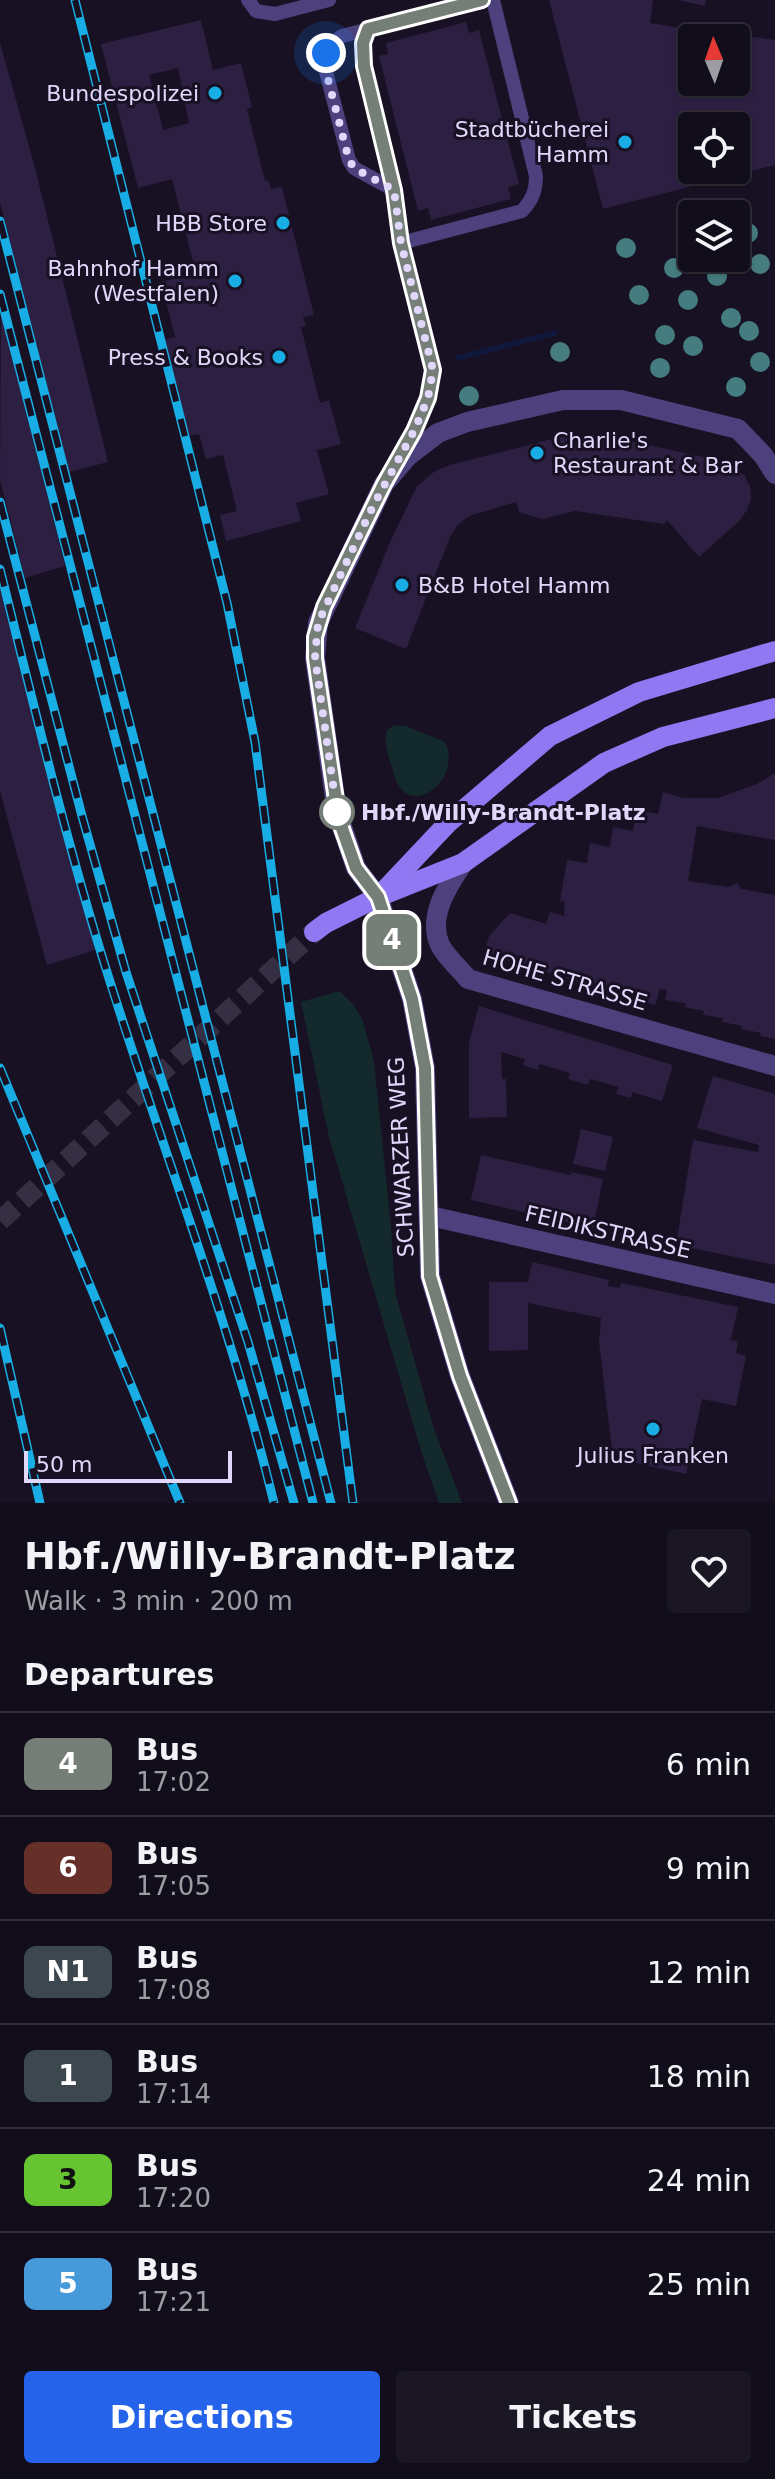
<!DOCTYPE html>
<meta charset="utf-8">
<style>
:root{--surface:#110d1a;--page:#1a1623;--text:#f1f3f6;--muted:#9c9ca2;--line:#302d39;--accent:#2563eb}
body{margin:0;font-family:"DejaVu Sans",sans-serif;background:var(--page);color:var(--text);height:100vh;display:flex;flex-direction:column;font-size:30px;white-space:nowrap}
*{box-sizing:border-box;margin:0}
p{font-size:26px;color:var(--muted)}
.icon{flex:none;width:44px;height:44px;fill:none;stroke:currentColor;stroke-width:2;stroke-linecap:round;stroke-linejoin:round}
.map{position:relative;height:1503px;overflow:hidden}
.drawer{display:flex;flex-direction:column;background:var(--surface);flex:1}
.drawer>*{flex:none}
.badge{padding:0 16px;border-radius:12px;font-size:28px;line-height:52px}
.needle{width:52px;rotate:358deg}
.fabs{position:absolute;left:678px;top:24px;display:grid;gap:16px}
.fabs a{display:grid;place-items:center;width:72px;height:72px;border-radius:8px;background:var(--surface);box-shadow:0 2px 6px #0004,0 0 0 2px var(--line);font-size:40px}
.scale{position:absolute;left:24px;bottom:20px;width:208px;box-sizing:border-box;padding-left:8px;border:4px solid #e1d7fb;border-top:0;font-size:22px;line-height:28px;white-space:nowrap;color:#e1d7fb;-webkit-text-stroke:6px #171123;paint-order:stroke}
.you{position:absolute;width:40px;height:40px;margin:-20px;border:6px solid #fff;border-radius:50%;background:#1a73e8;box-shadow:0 0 0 12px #1a73e833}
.map>.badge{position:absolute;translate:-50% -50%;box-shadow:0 0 0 4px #fff}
h2{padding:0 24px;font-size:30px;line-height:72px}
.round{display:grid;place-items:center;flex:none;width:84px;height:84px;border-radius:8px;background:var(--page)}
.head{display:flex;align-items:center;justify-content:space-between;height:136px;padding:0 24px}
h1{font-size:38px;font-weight:700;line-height:60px}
.cta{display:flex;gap:16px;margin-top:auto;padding:16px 24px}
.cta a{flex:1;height:92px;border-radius:8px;background:var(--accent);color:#fff;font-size:32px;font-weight:700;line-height:92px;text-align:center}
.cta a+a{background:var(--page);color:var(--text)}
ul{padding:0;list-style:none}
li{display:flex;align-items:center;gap:24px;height:104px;padding:0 24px;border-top:2px solid var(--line)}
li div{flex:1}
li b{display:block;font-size:30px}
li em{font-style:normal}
li .badge{min-width:88px;font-weight:700;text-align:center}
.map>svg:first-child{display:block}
</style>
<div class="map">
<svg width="775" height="1503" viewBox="0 0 775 1503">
<rect width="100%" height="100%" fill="#171123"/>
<g fill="#14292c">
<path d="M395 725 406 726 445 742C461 775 422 810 402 790 396 784 394 774 392 767 388 754 383 743 387 730Z"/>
<polygon points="339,991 353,1004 363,1021 374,1062 391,1226 395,1292 433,1426 462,1503 439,1503 422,1454 329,1137 301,1002"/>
</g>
<polygon fill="#0f183d" points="556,330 558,335 457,361 455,356"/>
<g fill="#2c1f42" fill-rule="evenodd">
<path d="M549 0H653L650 23 693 30 695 38H692V82H736V38H707L706 31 775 40V165L603 209ZM692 126H736V170H692Z"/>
<polygon points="678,0 706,0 705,6"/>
<path d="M201 20 213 70 241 63 252 107 247 109 265 181 268 180 271 189 282 187 314 315 303 317 306 326 301 327 320 403 329 400 341 444 317 450 329 494 296 503 301 521 226 541 220 515 237 511 223 455 206 459 199 434 185 437 161 341 175 337 161 282 196 273 172 179 138 188 101 44ZM178 68 189 123 163 130 149 75Z"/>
<polygon points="466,22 469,33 479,30 519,184 508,187 511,199 431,220 428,208 418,211 379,56 388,54 386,43"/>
<polygon points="0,43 34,164 108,462 69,472 0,202"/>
<polygon points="1,312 65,566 25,578 0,480"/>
<polygon points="579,435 611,437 726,462 745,476 750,487 751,499 747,510 740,520 699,557 667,520 664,524 575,511 542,519 519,512 516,502 469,516 458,525 450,537 406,649 355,628 390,542 417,486 435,471 450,465 556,438"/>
<polygon points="0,587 95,950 47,965 0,791"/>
<polygon points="775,773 775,840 697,826 688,881 730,887 737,883 741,889 775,895 775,1039 760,1036 761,1033 741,1029 742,1026 722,1022 723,1018 703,1015 704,1011 683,1007 686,1006 685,1003 665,1000 667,990 660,989 655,1005 484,953 489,936 510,913 546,924 550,912 564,916 565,902 560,901 567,860 587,863 590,843 610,847 613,827 633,831 636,810 658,814 663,792 683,798 718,798 757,784"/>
<polygon points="479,1006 673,1065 662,1101 632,1092 631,1098 616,1094 618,1087 590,1079 588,1085 568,1079 570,1073 539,1064 538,1070 523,1065 525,1059 501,1052 502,1079 506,1079 507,1117 469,1118 469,1042"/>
<polygon points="713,1076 775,1094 775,1265 676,1245 693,1140 758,1152 759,1145 697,1128"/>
<polygon points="581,1129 613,1137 605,1171 573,1164"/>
<polygon points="481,1155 571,1175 571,1172 603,1179 593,1228 471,1200"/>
<polygon points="532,1262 609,1280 608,1286 620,1288 621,1283 738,1307 731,1340 738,1341 736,1353 746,1356 736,1406 702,1399 686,1474 613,1458 599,1342 601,1318 528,1303 528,1350 489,1351 489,1282 528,1282"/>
</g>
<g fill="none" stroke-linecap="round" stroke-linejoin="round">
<polyline stroke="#352f43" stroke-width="20" stroke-dasharray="20 10" stroke-linecap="butt" points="0,1221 314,932"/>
<g stroke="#4d417d" stroke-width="14">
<polyline points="248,0 256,11 275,14 329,0"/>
<polyline points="368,29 363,43 364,66 394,190 401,243 433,370 428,398 414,431 398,460"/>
<path d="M394 190 354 168 349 160 324 64C326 50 331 44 342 36L482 0"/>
<path d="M401 243 522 211C532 200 536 191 536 176L493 0"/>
</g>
<g stroke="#4d417d" stroke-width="20">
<path d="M463 863C448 886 427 916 440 945 446 957 460 969 468 979L775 1066"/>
<polyline points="430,1216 775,1294"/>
<polyline points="509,1503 460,1376 430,1276 425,1068 412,999 378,897 356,868 337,812 315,658 318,623 384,484 408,456 438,433 467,422 563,400 621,400 738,429 763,455 775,474"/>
</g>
<g stroke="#8f78f1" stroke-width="20">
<polyline points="381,894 448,823 550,736 639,692 775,651"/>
<polyline points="314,932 326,923 378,897 463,863 604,763 663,737 775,708"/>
</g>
<g stroke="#18aee5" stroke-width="9">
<g id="rail">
<polyline points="75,0 227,603 255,742 353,1503"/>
<polyline points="0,221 331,1503"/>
<polyline points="0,294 313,1503"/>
<polyline points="0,502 82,816 126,972 248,1342 294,1503"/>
<path d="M0 569C31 694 61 820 98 943 155 1131 228 1313 274 1503"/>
<polyline points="0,1068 180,1503"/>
<polyline points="0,1328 40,1503"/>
</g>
</g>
<use href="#rail" stroke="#171123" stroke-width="6" stroke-dasharray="18" stroke-linecap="butt"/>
</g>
<g fill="#457c7f">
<circle cx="748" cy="233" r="10"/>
<circle cx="626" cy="248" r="10"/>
<circle cx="760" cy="264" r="10"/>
<circle cx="674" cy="268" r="10"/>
<circle cx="717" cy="276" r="10"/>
<circle cx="639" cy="295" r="10"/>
<circle cx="688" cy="300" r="10"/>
<circle cx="731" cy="318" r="10"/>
<circle cx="749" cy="331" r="10"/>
<circle cx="665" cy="335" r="10"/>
<circle cx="693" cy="346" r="10"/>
<circle cx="560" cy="352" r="10"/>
<circle cx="760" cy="362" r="10"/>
<circle cx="660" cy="368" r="10"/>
<circle cx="736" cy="387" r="10"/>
<circle cx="469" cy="396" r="10"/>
</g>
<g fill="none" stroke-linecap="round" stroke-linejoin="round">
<g stroke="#fff" stroke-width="18">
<polyline id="line" points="482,0 368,29 363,43 364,66 394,190 401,243 433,370 428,398 414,431 384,484 324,607 315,637 315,658 339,820 356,868 378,897 412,999 425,1068 430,1276 460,1376 509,1503"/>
</g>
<use href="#line" stroke="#757f77" stroke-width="12"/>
<polyline stroke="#e1d7fb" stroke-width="8" stroke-dasharray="0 14.4" points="326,53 324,64 349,160 354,168 394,190 401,243 433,370 428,398 414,431 373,506 318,623 315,658 337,812"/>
</g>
<g fill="#18aee5" stroke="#171123" stroke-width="3">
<circle cx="215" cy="93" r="8"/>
<circle cx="625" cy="142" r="8"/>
<circle cx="283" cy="223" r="8"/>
<circle cx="235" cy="281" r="8"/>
<circle cx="279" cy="357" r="8"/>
<circle cx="537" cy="453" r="8"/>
<circle cx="402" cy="585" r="8"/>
<circle cx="653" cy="1429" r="8"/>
</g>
<circle fill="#fff" stroke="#757f77" stroke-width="4" cx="337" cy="812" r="16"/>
<g text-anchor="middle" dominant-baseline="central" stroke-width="6" stroke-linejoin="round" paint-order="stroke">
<g font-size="22" fill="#e1d7fb" stroke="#171123" text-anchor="end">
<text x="199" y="93">Bundespolizei</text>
<text x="609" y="129">Stadtbücherei<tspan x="609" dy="25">Hamm</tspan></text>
<text x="267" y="223">HBB Store</text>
<text x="219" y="268">Bahnhof Hamm<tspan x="219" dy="25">(Westfalen)</tspan></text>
<text x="263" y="357">Press &amp; Books</text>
<text x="553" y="440" text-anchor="start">Charlie's<tspan x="553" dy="25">Restaurant &amp; Bar</tspan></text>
<text x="418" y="585" text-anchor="start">B&amp;B Hotel Hamm</text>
<text x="653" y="1455" text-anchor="middle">Julius Franken</text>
</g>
<g font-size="22" font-weight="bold" fill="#e1d7fb" stroke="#171123" text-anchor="start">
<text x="361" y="812">Hbf./Willy-Brandt-Platz</text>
</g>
<g font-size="22" fill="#e1d7fb" stroke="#171123">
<text transform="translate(565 980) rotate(16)">HOHE STRASSE</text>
<text transform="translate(401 1157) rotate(-93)">SCHWARZER WEG</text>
<text transform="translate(608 1232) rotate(13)">FEIDIKSTRASSE</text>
</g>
</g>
</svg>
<div class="fabs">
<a><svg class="needle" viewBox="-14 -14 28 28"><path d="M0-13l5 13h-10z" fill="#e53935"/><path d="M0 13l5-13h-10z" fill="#9c9ca2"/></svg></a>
<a><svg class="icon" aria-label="locate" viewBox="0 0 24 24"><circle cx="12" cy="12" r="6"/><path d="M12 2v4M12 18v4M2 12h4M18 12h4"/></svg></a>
<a><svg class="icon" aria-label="layers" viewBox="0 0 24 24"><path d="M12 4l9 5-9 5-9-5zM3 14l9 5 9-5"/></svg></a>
</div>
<div class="scale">50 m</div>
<div class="you" style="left:326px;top:53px"></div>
<b class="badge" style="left:392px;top:940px;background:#757f77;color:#fff">4</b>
</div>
<section class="drawer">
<div class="head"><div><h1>Hbf./Willy-Brandt-Platz</h1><p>Walk · 3 min · 200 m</p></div><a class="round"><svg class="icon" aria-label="heart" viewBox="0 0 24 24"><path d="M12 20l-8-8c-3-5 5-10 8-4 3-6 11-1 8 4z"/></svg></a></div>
<h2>Departures</h2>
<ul>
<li><span class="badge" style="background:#757f77;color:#fff">4</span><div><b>Bus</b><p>17:02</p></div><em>6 min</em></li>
<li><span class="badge" style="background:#662f29;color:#fff">6</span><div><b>Bus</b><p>17:05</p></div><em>9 min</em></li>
<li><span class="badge" style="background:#3d484e;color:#fff">N1</span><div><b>Bus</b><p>17:08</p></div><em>12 min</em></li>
<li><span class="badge" style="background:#3d484e;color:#fff">1</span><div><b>Bus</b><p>17:14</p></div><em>18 min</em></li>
<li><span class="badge" style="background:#66c430;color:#111">3</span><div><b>Bus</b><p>17:20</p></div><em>24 min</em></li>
<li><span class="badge" style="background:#479ada;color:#fff">5</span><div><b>Bus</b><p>17:21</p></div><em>25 min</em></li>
</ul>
<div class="cta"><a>Directions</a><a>Tickets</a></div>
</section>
